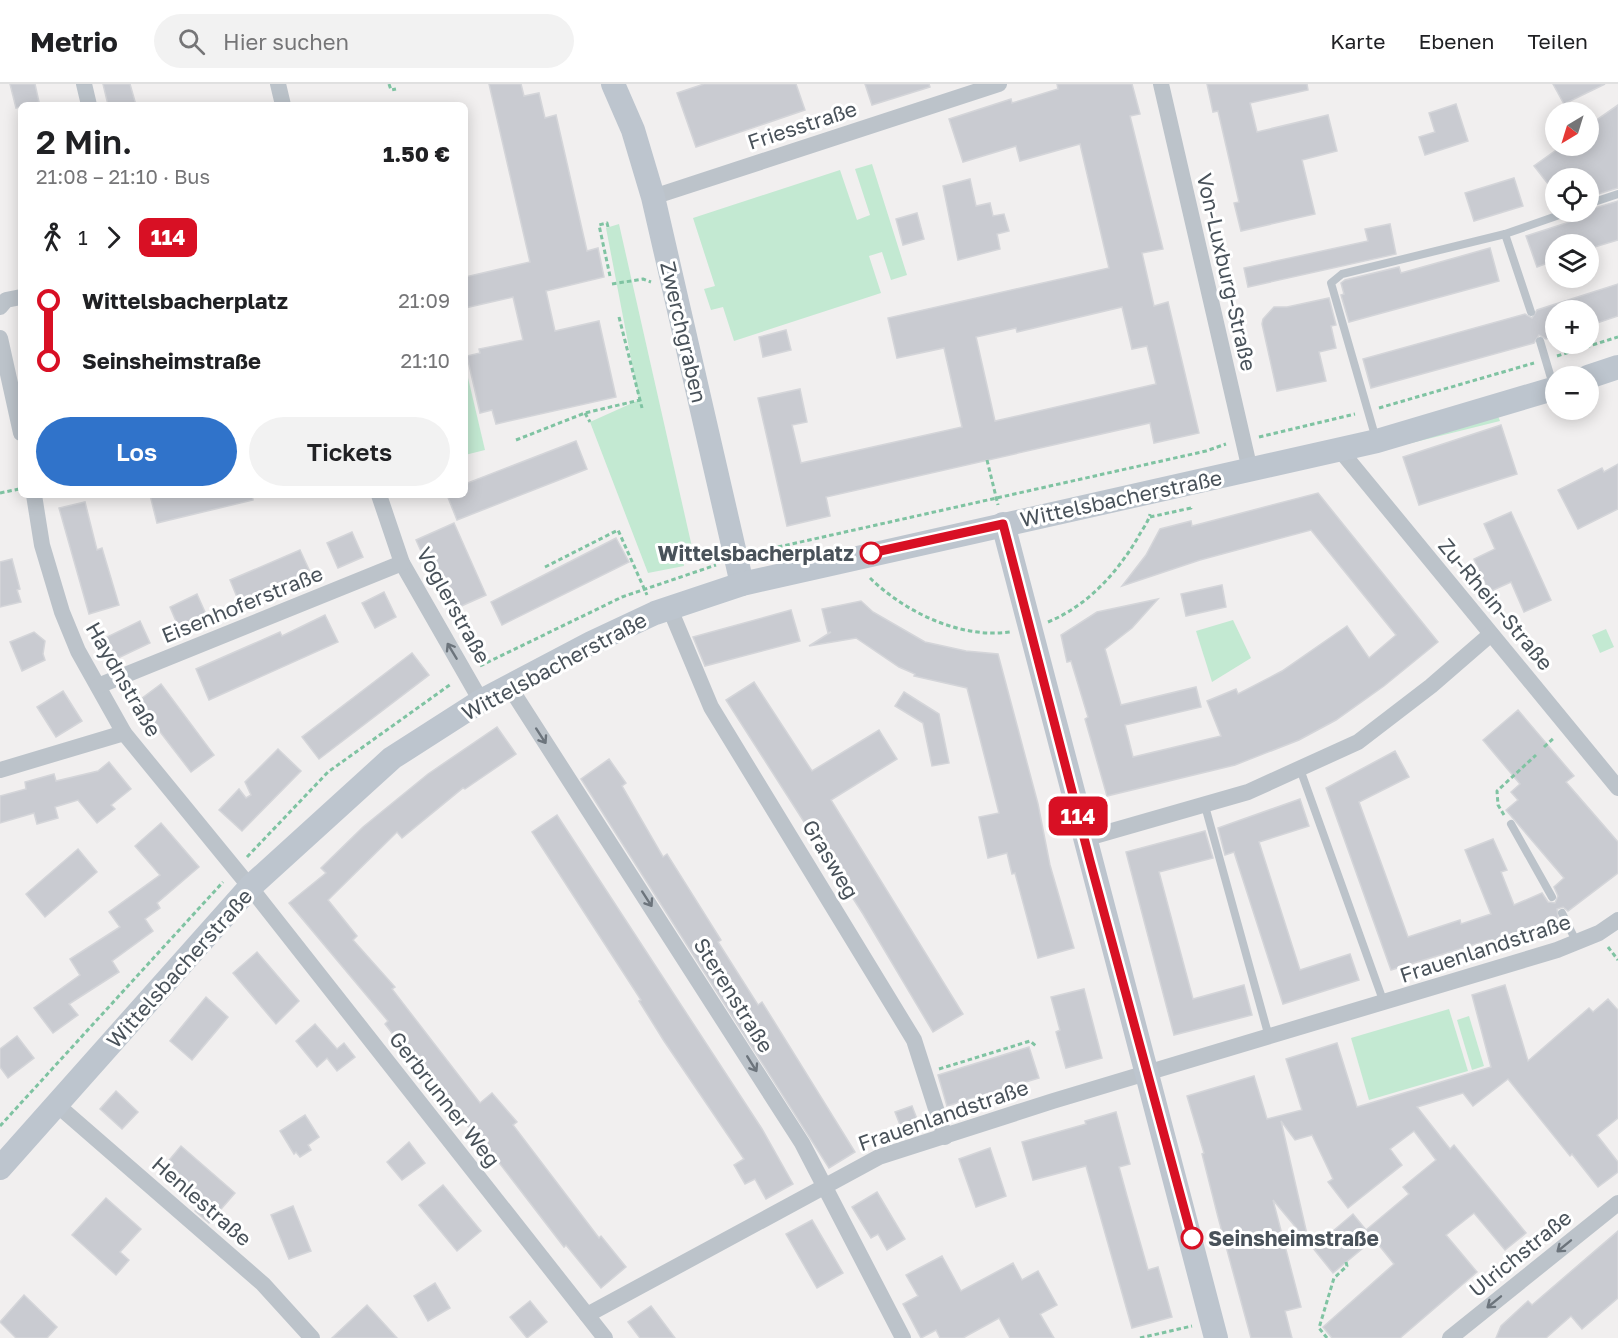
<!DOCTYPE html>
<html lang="de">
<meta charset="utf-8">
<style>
:root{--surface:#fff;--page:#f2f2f2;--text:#202124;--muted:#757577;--line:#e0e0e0;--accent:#3073ca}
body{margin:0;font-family:"Golos Text",sans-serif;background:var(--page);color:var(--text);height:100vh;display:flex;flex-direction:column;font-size:22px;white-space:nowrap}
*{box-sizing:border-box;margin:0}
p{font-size:20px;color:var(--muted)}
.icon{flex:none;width:33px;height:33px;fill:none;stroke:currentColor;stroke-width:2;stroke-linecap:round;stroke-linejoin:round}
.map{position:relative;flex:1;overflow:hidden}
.details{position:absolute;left:18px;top:18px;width:450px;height:396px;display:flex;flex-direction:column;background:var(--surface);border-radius:9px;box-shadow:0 3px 15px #0003}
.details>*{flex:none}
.badge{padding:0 12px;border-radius:9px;font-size:21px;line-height:39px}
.needle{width:39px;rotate:218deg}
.tools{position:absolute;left:1545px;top:18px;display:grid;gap:12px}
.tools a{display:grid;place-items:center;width:54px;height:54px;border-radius:50%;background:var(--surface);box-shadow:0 3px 15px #0003;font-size:30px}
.map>.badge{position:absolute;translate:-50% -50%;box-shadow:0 0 0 3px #fff}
.legs{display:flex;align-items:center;gap:9px;height:66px;padding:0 18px;font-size:20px}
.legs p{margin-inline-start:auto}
.head{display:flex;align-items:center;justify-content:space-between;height:102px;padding:0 18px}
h1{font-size:33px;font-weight:600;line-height:45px}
.action{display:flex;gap:12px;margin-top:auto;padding:12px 18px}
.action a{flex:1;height:69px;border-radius:36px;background:var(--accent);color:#fff;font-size:24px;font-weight:600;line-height:69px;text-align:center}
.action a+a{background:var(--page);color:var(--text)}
ul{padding:0 18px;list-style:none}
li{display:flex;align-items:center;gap:21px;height:60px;font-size:22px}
li i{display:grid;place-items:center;width:9px;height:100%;margin:0 8px;background:currentColor}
li i::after{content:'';width:15px;height:15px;margin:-8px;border:4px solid;border-radius:50%;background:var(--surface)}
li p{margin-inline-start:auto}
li:first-child i{background:linear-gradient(#0000 50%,currentColor 0)}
li:last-child i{background:linear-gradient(currentColor 50%,#0000 0)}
header{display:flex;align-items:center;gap:36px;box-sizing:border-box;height:84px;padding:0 30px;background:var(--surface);border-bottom:2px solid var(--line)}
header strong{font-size:28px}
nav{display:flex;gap:33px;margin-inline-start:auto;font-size:21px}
.search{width:420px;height:54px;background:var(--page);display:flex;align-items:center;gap:15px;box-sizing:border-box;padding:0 21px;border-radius:33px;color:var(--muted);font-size:22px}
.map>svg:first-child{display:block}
</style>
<header>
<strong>Metrio</strong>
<div class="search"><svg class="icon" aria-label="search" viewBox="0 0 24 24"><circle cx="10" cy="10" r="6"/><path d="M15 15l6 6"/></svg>Hier suchen</div>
<nav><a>Karte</a><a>Ebenen</a><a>Teilen</a></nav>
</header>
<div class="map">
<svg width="1618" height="1254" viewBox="0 0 1618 1254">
<rect width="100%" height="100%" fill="#f1efef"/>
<g fill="#c3e9d2">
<polygon points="872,80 907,191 891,196 882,168 869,172 881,209 734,257 723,223 711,226 704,205 715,202 693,134 840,86 857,136 870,131 855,85"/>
<polygon points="619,140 694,472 683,474 684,482 648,489 590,338 639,316 606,144"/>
<polygon points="465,281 485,366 465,371"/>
<polygon points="1498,332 1500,337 1363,371"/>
<polygon points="1233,536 1251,574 1212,598 1196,547"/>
<polygon points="1606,545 1614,563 1600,569 1592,551"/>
<polygon points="1449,925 1468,987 1369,1016 1351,954"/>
<polygon points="1469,932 1484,982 1472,986 1457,936"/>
</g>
<g fill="#c9cbd1" stroke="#d4d5d9" stroke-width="1.5" fill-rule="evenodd">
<polygon points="10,0 35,0 39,18 16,24"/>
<polygon points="103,0 130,0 136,21 108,21"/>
<polygon points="489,0 521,0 524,12 539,9 545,34 556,31 587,167 598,164 604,193 546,207 555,247 599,237 616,313 496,340 492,326 480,329 467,272 480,269 479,265 523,256 513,213 465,224 465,193 530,178"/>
<polygon points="704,0 796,0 805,26 696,63 677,9"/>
<polygon points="865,0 929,0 930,3 872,21"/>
<path d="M1057 0H1132L1140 30 1130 32 1163 165 1142 169 1154 222 1168 218 1199 349 1154 359 1150 339 826 413 830 432 787 442 758 314 800 305 807 338 792 341 801 379 962 343 944 264 897 274 888 234 1109 184 1080 60 1020 77 1016 62 963 78 949 35 1011 15 1012 19 1058 5ZM1122 223 1132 265 1147 262 1156 300 995 337 976 253 1016 244 1017 248Z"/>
<polygon points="1207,0 1307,0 1308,6 1250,19 1257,48 1328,31 1337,67 1302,76 1315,130 1241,147 1234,119 1239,118 1218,27 1213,28"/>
<polygon points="1553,0 1605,0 1564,20"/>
<polygon points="1456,20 1468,57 1425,71 1419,53 1435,48 1429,29"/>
<polygon points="1618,21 1618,104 1588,113 1588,94 1556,94 1556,110 1534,82 1562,62 1588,62 1588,42"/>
<polygon points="1514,94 1523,122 1474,137 1465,109"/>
<polygon points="970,95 976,122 990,119 993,132 1004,130 1009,147 997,150 1000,165 958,176 943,102"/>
<polygon points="1618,117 1618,156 1588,165 1588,160 1556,160 1556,176 1537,183 1526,152 1588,132 1588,126"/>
<polygon points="917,129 924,155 903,161 896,135"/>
<polygon points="1390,140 1396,170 1248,203 1244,184 1368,157 1365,145"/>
<polygon points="1490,164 1499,197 1349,238 1341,211 1344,210 1341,199 1345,196 1399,183 1401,189"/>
<polygon points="1618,200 1618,232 1588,242 1588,226 1556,226 1556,252 1546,255 1539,251 1534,259 1371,304 1363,275 1525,230 1532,234 1537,226"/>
<polygon points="1329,214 1336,241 1331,242 1336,264 1319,268 1326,297 1277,307 1262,240 1263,235 1274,223 1287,223"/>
<polygon points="786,246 791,266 763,273 759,253"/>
<polygon points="1501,341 1517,390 1419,421 1403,373"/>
<polygon points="576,357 587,385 457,436 447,411 465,411 465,400"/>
<polygon points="1618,380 1618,425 1578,445 1558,406 1602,384 1604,388"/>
<polygon points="1318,409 1438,558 1384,602 1336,636 1299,656 1235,681 1107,712 1085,635 1088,633 1071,577 1067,578 1061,551 1097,528 1158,515 1132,544 1105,565 1121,621 1196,603 1201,623 1125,641 1133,673 1221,652 1207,617 1236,605 1238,610 1282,587 1347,542 1369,574 1396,551 1311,446 1200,476 1122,502 1146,471 1160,445 1191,437 1192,442"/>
<polygon points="150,411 252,411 253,416 157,439"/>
<polygon points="85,418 97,466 102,464 119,521 89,530 59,424"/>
<polygon points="1511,428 1551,516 1524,528 1511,498 1489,508 1474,475 1495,465 1484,440"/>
<polygon points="454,439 486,511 448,528 416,456"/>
<polygon points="352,448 363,473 338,484 327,459"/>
<polygon points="616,454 629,478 502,541 491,518"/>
<polygon points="300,466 312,492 241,523 230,496"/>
<polygon points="12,475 20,505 17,506 21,518 0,523 0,478"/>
<polygon points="1222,501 1226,523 1186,532 1181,510"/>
<polygon points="384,508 396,533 375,544 362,519"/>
<polygon points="197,510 209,537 181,549 170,523"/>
<polygon points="861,517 873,528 925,558 966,567 998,570 1038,720 1050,781 1074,864 1038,874 1015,789 1012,790 1007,769 988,774 979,733 999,729 967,604 914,592 915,590 899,583 856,554 809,562 831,548 828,549 822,525"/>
<polygon points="791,526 800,557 705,582 693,553"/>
<polygon points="325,531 338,558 209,616 196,585 280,548 282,552"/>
<polygon points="140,537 150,559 116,575 105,554"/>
<polygon points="34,548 45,557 43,570 45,576 22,587 10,558"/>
<polygon points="412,569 429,591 319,675 302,653"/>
<polygon points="754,598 812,687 879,646 897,675 831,716 963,930 933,948 863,830 726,616"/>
<polygon points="161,600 214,671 191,688 137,618"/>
<polygon points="63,607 82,637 56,653 37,623"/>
<polygon points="904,608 939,630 949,679 932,682 923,639 895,622"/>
<polygon points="1518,626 1574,692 1566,698 1618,758 1618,789 1568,827 1563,823 1557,825 1559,841 1493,868 1489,856 1391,886 1326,704 1395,667 1409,693 1359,718 1408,853 1460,836 1461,840 1491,830 1465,766 1493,755 1507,786 1501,788 1514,821 1542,809 1548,818 1555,819 1558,812 1554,803 1564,794 1506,726 1518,716 1511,708 1520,700 1483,656"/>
<polygon points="497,643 516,670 465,705 463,704 402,754 397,748 328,816 357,852 353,856 395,903 392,905 480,1019 492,1009 517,1038 513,1041 599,1154 601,1152 626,1183 601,1204 566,1161 564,1163 487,1063 447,1020 385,940 388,937 289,819 326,789 321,784 363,743 428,690"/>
<polygon points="278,665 301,687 242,747 219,726 239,705 246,714 251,711 245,698"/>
<polygon points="609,675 626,699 622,702 663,773 667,770 721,856 718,858 758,921 762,918 855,1068 829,1084 581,695"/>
<polygon points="109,678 131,705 111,721 115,725 97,739 78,716 55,723 58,734 37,740 34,729 0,739 0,712 26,705 25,698 54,690 56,697 98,687"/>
<polygon points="1300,715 1309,742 1259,758 1300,886 1350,870 1359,896 1283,920 1234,768 1225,771 1218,744"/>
<polygon points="557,731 762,1045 793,1100 766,1115 755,1095 745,1100 734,1081 744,1075 664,957 639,917 641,916 532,748"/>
<polygon points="161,739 199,783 157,819 160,824 145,835 153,847 112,877 119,888 69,920 78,931 53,949 34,924 80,891 70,875 120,843 109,828 160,791 135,762"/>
<polygon points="1205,747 1213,774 1159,788 1193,915 1244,901 1252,931 1174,951 1126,768"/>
<polygon points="78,765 97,788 45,833 26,810"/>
<polygon points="257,868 299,917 276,940 233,889"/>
<polygon points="1505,901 1528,977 1589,924 1593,928 1608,915 1618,926 1618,1034 1597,1051 1618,1078 1618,1088 1598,1103 1572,1070 1570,1072 1508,995 1473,1022 1463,1009 1417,1023 1450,1065 1454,1061 1526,1149 1505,1166 1474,1129 1446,1151 1477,1188 1400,1254 1332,1254 1323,1243 1394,1180 1374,1155 1333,1189 1313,1164 1353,1130 1366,1146 1409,1110 1403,1103 1436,1076 1414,1047 1390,1065 1402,1081 1348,1124 1328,1098 1333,1095 1312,1051 1295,1056 1281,1037 1309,1159 1273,1116 1301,1223 1285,1227 1292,1254 1251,1254 1218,1133 1202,1070 1204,1069 1187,1012 1254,992 1267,1035 1302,1026 1286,975 1337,959 1357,1023 1491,983 1472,911"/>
<polygon points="1084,905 1102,974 1066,984 1056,948 1060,946 1051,913"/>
<polygon points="206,913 228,933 192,976 170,957"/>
<polygon points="315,940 337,965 344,959 355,973 337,987 327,974 317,983 296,957"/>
<polygon points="17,952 34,974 8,994 0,983 0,965"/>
<polygon points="1029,963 1039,994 947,1022 938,991"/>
<polygon points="116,1007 138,1028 122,1045 100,1025"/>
<polygon points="912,1022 919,1040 902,1046 895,1028"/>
<polygon points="1116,1028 1130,1080 1119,1083 1127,1112 1148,1186 1158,1183 1172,1233 1132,1244 1086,1082 1033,1096 1022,1058 1086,1040 1085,1037"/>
<polygon points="305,1031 319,1053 308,1061 311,1066 300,1073 296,1068 294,1070 280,1047"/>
<polygon points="409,1058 425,1079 402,1096 387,1078"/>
<polygon points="181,1062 235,1109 209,1139 195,1127 199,1122 188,1113 190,1111 161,1086"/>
<polygon points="990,1064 1006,1112 976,1123 959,1075"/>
<polygon points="443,1101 481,1147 457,1167 419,1121"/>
<polygon points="877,1108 905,1155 887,1166 878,1150 871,1154 852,1123"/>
<polygon points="106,1114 141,1145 120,1168 129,1176 116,1191 72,1151"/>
<polygon points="293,1122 311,1167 289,1175 271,1131"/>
<polygon points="812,1136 843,1189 817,1204 786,1150"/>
<polygon points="1618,1147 1618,1214 1582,1245 1571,1232 1546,1254 1496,1254 1501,1242 1528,1217 1532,1221"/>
<polygon points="942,1172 961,1207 1013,1179 1022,1196 1038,1187 1057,1221 1040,1230 1054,1254 1010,1254 999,1234 963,1254 940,1254 936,1246 921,1254 903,1220 918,1212 906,1191"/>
<polygon points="435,1199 450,1224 428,1237 414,1212"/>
<polygon points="24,1211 57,1243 47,1254 16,1254 0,1238"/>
<polygon points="530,1217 547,1238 527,1254 510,1233"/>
<polygon points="367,1221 397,1254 332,1254"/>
<polygon points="651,1222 675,1254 640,1254 628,1238"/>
</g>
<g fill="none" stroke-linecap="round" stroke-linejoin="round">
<g stroke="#7fc3a2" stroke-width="3" stroke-dasharray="4.5 3" stroke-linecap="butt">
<polyline points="389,0 391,6 396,5"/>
<polyline points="608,143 607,139 599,141 610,192"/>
<polyline points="612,200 643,195 651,198"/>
<polyline points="619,233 642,324"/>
<polyline points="1557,272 1618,253"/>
<polyline points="1379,324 1534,279"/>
<polyline points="585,329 590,338"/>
<polyline points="1259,353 1355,330"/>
<polyline points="516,356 585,329 640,316"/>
<polyline points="987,376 998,421"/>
<polyline points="0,409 19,405"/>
<polyline points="1150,433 1191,424 1191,421"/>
<polyline points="756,468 1206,367 1226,360"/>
<polyline points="545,483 618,446 647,511"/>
<path d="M870 494C905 528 960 555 1010 548"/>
<path d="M1048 538C1087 522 1116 490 1137 455 1141 447 1148 439 1150 430"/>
<polyline points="480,582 622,513 716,481"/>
<polyline points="1544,663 1555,653"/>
<polyline points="1504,731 1498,721 1497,707 1536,671"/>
<polyline points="247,773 328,688 451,600"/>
<polyline points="1608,863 1618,876"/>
<polyline points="939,985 1030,957 1036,962"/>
<polyline points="0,1042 223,798"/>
<polyline points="1140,1254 1192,1242"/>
<polyline points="1327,1254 1319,1244 1334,1194 1347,1182 1346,1178"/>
</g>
<g stroke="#bcc3ca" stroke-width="8">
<polyline points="1588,120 1618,110"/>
<polyline points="1505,150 1531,228"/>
<polyline points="1540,257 1554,304"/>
<polyline points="1376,355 1331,199 1342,190 1505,150 1568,128"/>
<polyline points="1300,685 1384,919"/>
<polyline points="1205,722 1269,953"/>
<polyline points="1511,740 1552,813"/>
<polyline points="1562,829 1577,859"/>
</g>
<g stroke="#bcc3ca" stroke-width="16">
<polyline points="84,0 89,21"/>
<polyline points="278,0 283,21"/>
<polyline points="1161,0 1250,386"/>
<polyline points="653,113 999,0"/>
<polyline points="0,223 6,216 21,213"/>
<polyline points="0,254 21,349"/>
<polyline points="1340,366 1618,704"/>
<polyline points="34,411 42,461 62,528 78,567 124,649 250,803 605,1254"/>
<polyline points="379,411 402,479 481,617"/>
<polyline points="670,525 711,623 914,956 945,1053"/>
<polyline points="98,602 402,479"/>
<polyline points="509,602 802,1059 903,1254"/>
<polyline points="0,686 124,649"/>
<polyline points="1084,755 1248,708 1358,658 1431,602 1491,550"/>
<polyline points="56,1020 263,1200 312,1254"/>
<polyline points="587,1231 879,1073 1053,1017 1557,866 1599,849 1618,836"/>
<polyline points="1450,1254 1618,1119"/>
</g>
<g stroke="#bdc5ce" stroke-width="24">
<polyline points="613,0 633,46 653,113 742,500"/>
<polyline points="1588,293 1618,283"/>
<polyline points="1003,440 1216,1254"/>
<polyline points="0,1084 250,803 392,674 481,617 591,559 655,529 742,500 1377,357 1556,304"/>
</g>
</g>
<defs><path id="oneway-shaft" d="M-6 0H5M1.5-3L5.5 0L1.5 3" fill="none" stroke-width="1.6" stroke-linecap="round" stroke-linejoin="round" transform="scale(1.5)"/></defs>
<g stroke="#6c747c">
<use href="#oneway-shaft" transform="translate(452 567) rotate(-121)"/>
<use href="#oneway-shaft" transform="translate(541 652) rotate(57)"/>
<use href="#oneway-shaft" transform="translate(647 815) rotate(57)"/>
<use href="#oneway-shaft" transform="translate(752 980) rotate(58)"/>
<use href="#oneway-shaft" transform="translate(1564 1162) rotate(141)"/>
<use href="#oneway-shaft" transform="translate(1494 1218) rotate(141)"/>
</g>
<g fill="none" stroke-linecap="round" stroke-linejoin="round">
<g stroke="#fff" stroke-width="14">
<polyline id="line-1" points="871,469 1003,440 1090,777 1192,1154"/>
</g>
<use href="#line-1" stroke="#d81024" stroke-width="9"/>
</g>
<g fill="#fff" stroke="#d81024" stroke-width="3">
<circle cx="871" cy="469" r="10"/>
<circle cx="1192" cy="1154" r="10"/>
</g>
<g text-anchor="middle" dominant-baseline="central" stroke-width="6" stroke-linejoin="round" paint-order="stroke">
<g font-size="21" fill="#49525a" stroke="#fff">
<text transform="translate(802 41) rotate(-18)">Friesstraße</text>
<text transform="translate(1227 188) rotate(77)">Von-Luxburg-Straße</text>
<text transform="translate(684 248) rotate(77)">Zwerchgraben</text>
<text transform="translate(1121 414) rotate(-12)">Wittelsbacherstraße</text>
<text transform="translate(242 520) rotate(-22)">Eisenhoferstraße</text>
<text transform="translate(1496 520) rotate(50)">Zu-Rhein-Straße</text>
<text transform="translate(454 521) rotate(61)">Voglerstraße</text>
<text transform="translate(554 582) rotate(-28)">Wittelsbacherstraße</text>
<text transform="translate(124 595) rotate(60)">Haydnstraße</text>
<text transform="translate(831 775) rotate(59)">Grasweg</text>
<text transform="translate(1485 864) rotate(-18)">Frauenlandstraße</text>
<text transform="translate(179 884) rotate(-48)">Wittelsbacherstraße</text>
<text transform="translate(734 911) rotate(58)">Sterenstraße</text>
<text transform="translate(445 1015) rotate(52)">Gerbrunner Weg</text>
<text transform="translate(943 1031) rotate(-19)">Frauenlandstraße</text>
<text transform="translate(202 1117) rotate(41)">Henlestraße</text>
<text transform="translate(1520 1169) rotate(-39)">Ulrichstraße</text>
</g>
<g font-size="21" font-weight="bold" fill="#49525a" stroke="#fff" text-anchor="end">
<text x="854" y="469">Wittelsbacherplatz</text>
<text x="1208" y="1154" text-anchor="start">Seinsheimstraße</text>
</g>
</g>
</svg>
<div class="tools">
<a><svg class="needle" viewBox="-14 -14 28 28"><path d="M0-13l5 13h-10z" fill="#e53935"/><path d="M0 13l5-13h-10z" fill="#757577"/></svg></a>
<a><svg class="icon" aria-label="locate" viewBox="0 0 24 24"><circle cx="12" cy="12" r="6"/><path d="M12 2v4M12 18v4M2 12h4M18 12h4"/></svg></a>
<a><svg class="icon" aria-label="layers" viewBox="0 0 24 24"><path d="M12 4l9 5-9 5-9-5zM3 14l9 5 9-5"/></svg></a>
<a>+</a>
<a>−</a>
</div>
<b class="badge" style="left:1078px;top:732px;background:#d81024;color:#fff">114</b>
<section class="details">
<div class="head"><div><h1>2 Min.</h1><p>21:08 – 21:10 · Bus</p></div><b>1.50 €</b></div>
<div class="legs"><svg class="icon" aria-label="walk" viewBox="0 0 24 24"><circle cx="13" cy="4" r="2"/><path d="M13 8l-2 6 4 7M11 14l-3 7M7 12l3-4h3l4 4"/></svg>1<svg class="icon" aria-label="forward" viewBox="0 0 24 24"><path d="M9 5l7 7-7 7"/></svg><b class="badge" style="background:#d81024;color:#fff">114</b></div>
<ul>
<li><i style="color:#d81024"></i><b>Wittelsbacherplatz</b><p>21:09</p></li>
<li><i style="color:#d81024"></i><b>Seinsheimstraße</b><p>21:10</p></li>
</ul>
<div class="action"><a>Los</a><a>Tickets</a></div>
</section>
</div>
